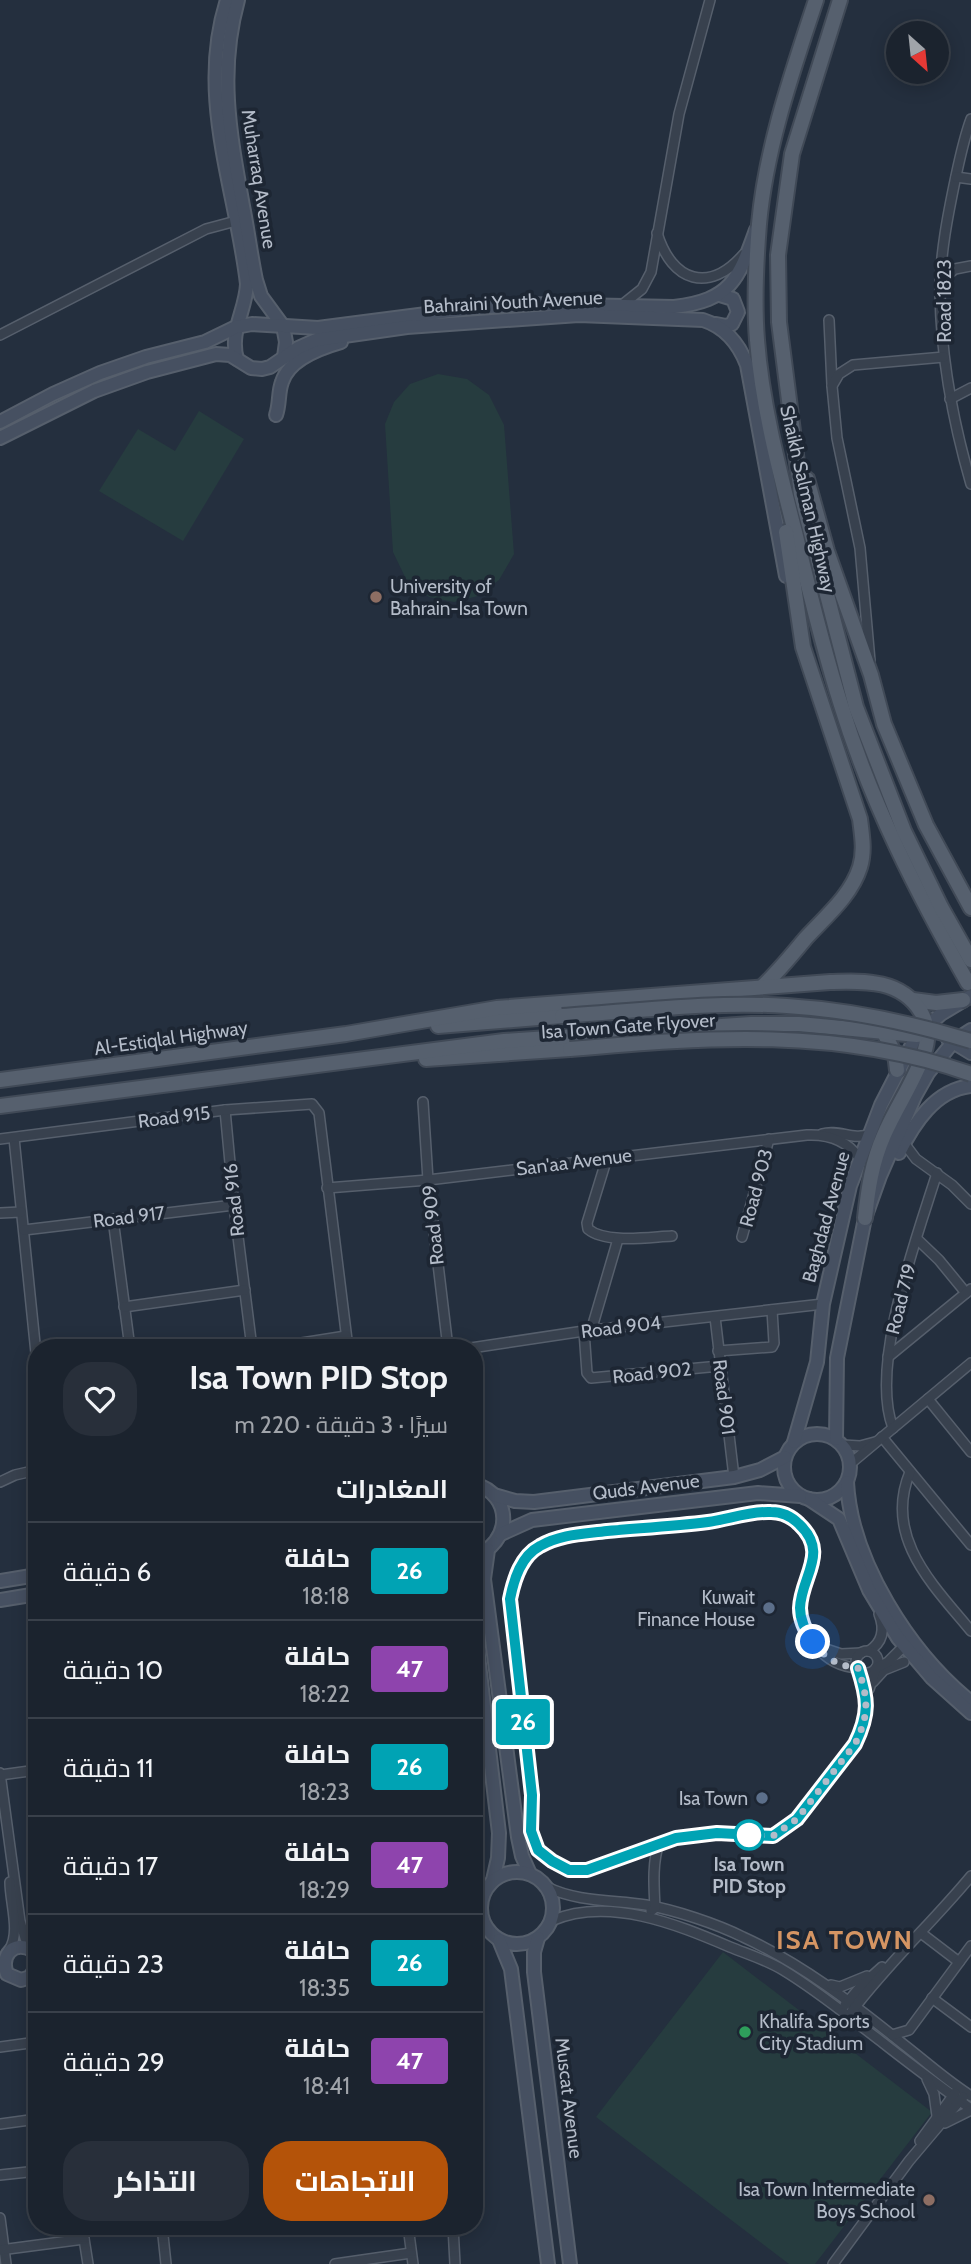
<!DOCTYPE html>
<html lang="ar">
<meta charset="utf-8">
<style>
:root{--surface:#1b232e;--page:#282f3a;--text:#f1f3f6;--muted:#a0a4aa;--line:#39404a;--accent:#b45309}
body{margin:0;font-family:Cabin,Cairo,sans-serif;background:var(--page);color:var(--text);direction:rtl;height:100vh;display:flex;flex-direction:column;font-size:26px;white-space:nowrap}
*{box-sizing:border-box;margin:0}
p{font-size:23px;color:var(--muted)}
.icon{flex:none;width:38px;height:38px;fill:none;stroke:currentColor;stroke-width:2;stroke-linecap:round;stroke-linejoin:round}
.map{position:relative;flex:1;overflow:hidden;direction:ltr}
.details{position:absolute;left:28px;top:1339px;width:455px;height:896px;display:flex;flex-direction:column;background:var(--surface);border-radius:28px;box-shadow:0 4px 18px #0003,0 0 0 2px var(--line);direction:rtl}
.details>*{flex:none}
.badge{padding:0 14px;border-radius:5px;font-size:24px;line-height:46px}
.needle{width:46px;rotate:153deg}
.fabs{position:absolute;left:886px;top:21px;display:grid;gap:14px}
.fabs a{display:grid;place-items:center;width:63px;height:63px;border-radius:50%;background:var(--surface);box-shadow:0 4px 18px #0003,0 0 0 2px var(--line);font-size:35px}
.you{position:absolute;width:35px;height:35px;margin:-18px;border:5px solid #fff;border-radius:50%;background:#1a73e8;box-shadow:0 0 0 10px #1a73e833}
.map>.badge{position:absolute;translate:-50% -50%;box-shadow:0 0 0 4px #fff}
h2{padding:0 35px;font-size:26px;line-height:63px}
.round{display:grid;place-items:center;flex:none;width:74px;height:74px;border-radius:28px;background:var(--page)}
.overview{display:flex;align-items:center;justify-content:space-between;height:119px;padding:0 35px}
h1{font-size:33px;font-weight:700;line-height:52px}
.primary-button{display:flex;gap:14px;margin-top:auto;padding:14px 35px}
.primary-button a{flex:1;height:80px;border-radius:28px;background:var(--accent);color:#fff;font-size:28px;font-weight:700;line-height:80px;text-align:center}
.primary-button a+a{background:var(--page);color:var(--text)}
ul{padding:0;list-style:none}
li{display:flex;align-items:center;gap:21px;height:98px;padding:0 35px;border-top:2px solid var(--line)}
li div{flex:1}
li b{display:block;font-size:26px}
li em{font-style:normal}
li .badge{min-width:77px;font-weight:700;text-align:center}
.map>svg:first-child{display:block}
</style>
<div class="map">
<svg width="971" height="2264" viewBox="0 0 971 2264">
<rect width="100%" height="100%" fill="#242f3e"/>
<g fill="#263c3f">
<polygon points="438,374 467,379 489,395 504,425 514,554 499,580 478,596 454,602 429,597 406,579 393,552 385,424 394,402 410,384"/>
<polygon points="199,411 244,439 183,541 99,491 138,429 175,451"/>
<polygon points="723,1952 932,2112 815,2264 789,2264 596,2117"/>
</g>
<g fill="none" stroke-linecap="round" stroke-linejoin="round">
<g stroke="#565f6c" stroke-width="12">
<g id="street">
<path d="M971 119C964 138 960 157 956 176 948 214 940 254 940 293 941 358 953 422 971 484"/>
<polyline points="956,177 971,179"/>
<path d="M657 233C672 282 709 294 744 254"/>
<polyline points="942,279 955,269 971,266"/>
<polyline points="622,305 642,289 651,272 679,114 710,0"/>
<polyline points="829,320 832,385"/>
<polyline points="0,335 206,229 236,221"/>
<polyline points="950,399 971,388"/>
<polyline points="870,661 860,548 837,438 832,386 839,374 853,365 944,357"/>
<polyline points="423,1102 428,1180 448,1348"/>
<polyline points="225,1110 234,1205 252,1348"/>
<path d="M822 1134C839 1129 853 1141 870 1134"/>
<polyline points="14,1138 37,1363"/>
<polyline points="0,1139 225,1110 312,1104 319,1113 348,1348"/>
<polyline points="904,1143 916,1159 952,1185 971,1204"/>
<path d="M607 1158 587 1223 588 1229C606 1244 649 1237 672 1236"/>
<path d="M327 1188 428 1180 807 1135C828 1134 848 1141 860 1159"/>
<polyline points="0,1213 21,1212"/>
<polyline points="113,1219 130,1348"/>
<polyline points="24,1230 234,1205"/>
<polyline points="742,1237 769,1139"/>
<polyline points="917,1239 939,1260 966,1293"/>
<polyline points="124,1307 245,1290"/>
<polyline points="715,1317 734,1477"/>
<polyline points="584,1331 587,1373 591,1378 720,1366"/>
<polyline points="591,1331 618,1239"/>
<polyline points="270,1348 346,1336"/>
<polyline points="471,1348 584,1331 823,1304"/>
<polyline points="718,1351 772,1347 774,1343 772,1310"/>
<polyline points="888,1357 971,1289"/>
<polyline points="928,1399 971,1452"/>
<path d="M893 1428C869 1365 917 1237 937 1173"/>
<polyline points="882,1437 971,1545"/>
<polyline points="843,1445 860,1446 875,1442"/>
<polyline points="850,1464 971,1363"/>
<path d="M910 1472C883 1537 933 1585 971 1631"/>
<polyline points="0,1482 15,1475 37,1470"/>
<path d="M757 1512C766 1512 775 1511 783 1514 804 1521 818 1544 813 1566 809 1580 801 1592 800 1607 799 1622 807 1635 816 1646 827 1660 841 1667 858 1668L867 1696 864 1721 860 1733 855 1744 797 1819 782 1831 773 1836 717 1833 676 1838 587 1870H569L552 1861 538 1850 531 1831 532 1795 510 1599C514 1579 520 1560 537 1547 564 1527 670 1527 708 1521 725 1519 741 1515 757 1512Z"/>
<polyline points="820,1647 841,1654 861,1653"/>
<path d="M869 1651C883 1642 885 1629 879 1614"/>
<circle cx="867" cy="1662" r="11"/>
<polyline points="873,1682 884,1670 904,1662"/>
<polyline points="869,1689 876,1668 888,1662 906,1644"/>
<polyline points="474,1727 487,1741"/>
<polyline points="0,1773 20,1921 25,1938 31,1950"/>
<polyline points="0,1775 37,1770"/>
<path d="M547 1887C577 1902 614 1900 646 1905 675 1910 717 1924 743 1937 802 1964 852 2003 903 2044 925 2061 947 2081 971 2096"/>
<path d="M651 1911 655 1908C654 1887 652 1863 659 1843"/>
<path d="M551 1921C608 1896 676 1924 730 1947 747 1954 767 1960 783 1970 818 1991 849 2017 882 2042 911 2065 941 2087 971 2109"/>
<polyline points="921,1933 959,1962"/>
<path d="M9 1950C21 1933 10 1903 10 1882"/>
<polyline points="831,1985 840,1987 867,1976"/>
<polyline points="932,1998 971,2027"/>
<polyline points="845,2005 862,1985 882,1967"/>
<path d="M852 2011C888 1963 933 1922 971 1876"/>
<polyline points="892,2035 909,2030 971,1946"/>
<polyline points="0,2047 37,2042"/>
<polyline points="927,2079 934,2094 937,2116"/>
<polyline points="945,2123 971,2110"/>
<polyline points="0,2124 37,2119"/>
<polyline points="920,2141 955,2093"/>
<polyline points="0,2175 37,2171"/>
<polyline points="0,2218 6,2264"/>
<polyline points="82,2226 88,2264"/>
<polyline points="162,2226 166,2264"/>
<polyline points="408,2226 413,2264"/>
<polyline points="453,2226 455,2264"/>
<polyline points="0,2250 84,2239"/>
<polyline points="335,2264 411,2253"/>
<polyline points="833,2264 909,2161 963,2097"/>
</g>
</g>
<g stroke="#565f6c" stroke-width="16">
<g id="secondary">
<path d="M227 0C196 96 236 189 247 284 246 310 229 332 237 359"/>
<path d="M238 0C218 72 230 134 243 206 248 231 251 256 256 280L261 296 283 326 286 342 284 357"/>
<polyline points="716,324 726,326 732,324 738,312 733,299 720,295"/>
<path d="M276 415C280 404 278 392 282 382 289 359 320 348 341 342"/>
<path d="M0 422 53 394 100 373 146 357 205 342 236 327 252 324 318 328 465 309 525 304 674 307C731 300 738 280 756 230"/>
<path d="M0 438 94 391 147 372 216 354 230 355 251 368 262 369 270 367 298 348 316 340 407 327 579 315 703 320C725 327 739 344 747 365L786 576"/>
<polyline points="948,1039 971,1053"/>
<path d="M899 1153C914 1123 935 1090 971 1086"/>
<circle cx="817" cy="1467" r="33"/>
<polyline points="836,1439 837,1358 865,1218 880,1176 915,1096 928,1073 954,1041 971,1030"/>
<polyline points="794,1442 817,1362 823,1304 850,1186 881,1105 917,1035 941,1014 971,996"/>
<path d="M847 1482C851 1561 910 1653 971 1702"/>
<path d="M474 1484C514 1494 512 1544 474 1556"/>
<polyline points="494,1495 515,1501 534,1502 734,1477 760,1470 785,1457"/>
<polyline points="809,1499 839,1519 869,1590 898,1638 932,1678 971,1713"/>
<polyline points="501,1534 532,1520 758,1493 800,1496"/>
<polyline points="488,1550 484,1579 518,1837 522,1856 530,1874"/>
<polyline points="0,1581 37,1575"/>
<polyline points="0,1600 37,1594"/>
<polyline points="474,1622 499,1833 498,1858 493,1880"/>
<circle cx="517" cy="1908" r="36"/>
<polyline points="538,1938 534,1952 534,1972 570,2264"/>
<polyline points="499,1940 511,1969 548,2264"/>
<path d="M37 1960 32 1950C13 1940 0 1956 7 1974L21 1980 30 1977 37 1966"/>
</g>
</g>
<g stroke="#414a57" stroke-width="18">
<g id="primary">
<path d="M816 0C792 73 766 147 759 224 756 262 754 303 757 340 762 405 779 469 795 532 809 590 823 649 841 705 871 803 918 895 968 983"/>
<polyline points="840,0 792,154 778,255 779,322 801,494 856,707 904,831 941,907 971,960"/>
<polyline points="807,479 827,551 871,675 884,724 926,825 971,908"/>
<path d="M762 987C778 972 791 956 805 939 825 917 851 896 860 867 865 851 862 835 860 819L803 647 786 532"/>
<polyline points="913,1000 936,1003 963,1000"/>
<polyline points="438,1026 562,1016"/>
<polyline points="884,1033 895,1054 897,1070"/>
<polyline points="426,1059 570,1049"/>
<path d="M0 1080 346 1034 497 1008 830 982C864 981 901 979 921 1012 928 1025 929 1039 924 1053 914 1082 896 1107 884 1135 872 1162 868 1189 865 1218"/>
<polyline points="0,1106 504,1041 751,1024 799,1024 917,1035"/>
</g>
</g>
<use href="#street" stroke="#38414e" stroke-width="9"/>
<use href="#secondary" stroke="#465061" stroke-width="12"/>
<use href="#primary" stroke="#56606e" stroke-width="14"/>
<g stroke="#414a57" stroke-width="18" stroke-linecap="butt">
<g id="primary-bridge">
<path d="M562 1016C636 1011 713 1001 787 1006 849 1010 912 1023 971 1041"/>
<path d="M570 1049C707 1037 839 1027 971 1074"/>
</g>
</g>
<use href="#primary-bridge" stroke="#56606e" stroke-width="14"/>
</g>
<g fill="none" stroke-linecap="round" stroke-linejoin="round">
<g stroke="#fff" stroke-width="16">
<path id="line" d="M813 1642C806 1632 800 1621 800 1608 801 1576 830 1553 799 1524 792 1517 782 1512 771 1512 750 1511 729 1519 708 1522 675 1526 641 1528 607 1531 584 1534 561 1534 540 1546 521 1556 514 1579 510 1599L532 1795 531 1831 538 1850 552 1861 569 1870H587L676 1838 717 1833 773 1836 797 1819 855 1744C870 1713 868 1699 858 1668"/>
</g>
<use href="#line" stroke="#00a3b4" stroke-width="10"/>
<path stroke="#b4bcc9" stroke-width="7" stroke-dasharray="0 12.6" d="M749 1835 773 1836 797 1819 855 1744C870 1713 868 1699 858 1668 838 1666 825 1658 813 1642"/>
</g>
<g fill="#8d6e63" stroke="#1d2633" stroke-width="2.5">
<circle cx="376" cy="597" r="7"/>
<circle cx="929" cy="2200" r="7"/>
</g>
<g fill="#5c6f8a" stroke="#1d2633" stroke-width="2.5">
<circle cx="769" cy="1608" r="7"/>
<circle cx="762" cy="1798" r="7"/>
</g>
<circle fill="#fff" stroke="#00a3b4" stroke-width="3.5" cx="749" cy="1835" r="14"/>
<circle fill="#2e9e5b" stroke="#1d2633" stroke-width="2.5" cx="745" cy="2032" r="7"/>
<g text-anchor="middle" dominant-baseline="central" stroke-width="7" stroke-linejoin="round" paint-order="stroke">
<g font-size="19" fill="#b4bcc9" stroke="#1d2633">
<text transform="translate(259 179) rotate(81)">Muharraq Avenue</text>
<text transform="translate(944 301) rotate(-90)">Road 1823</text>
<text transform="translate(513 302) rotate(-3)">Bahraini Youth Avenue</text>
<text transform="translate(808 499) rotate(77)">Shaikh Salman Highway</text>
<text transform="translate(628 1026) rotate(-4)">Isa Town Gate Flyover</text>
<text transform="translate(171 1038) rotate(-8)">Al-Estiqlal Highway</text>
<text transform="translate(174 1117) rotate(-7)">Road 915</text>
<text transform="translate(574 1162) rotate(-7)">San'aa Avenue</text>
<text transform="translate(756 1188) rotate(-75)">Road 903</text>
<text transform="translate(234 1200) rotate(-96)">Road 916</text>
<text transform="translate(129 1217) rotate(-7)">Road 917</text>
<text transform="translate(826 1217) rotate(-75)">Baghdad Avenue</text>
<text transform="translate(433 1225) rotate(-96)">Road 909</text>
<text transform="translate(901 1299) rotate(-76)">Road 719</text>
<text transform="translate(621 1327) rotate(-7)">Road 904</text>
<text transform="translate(652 1373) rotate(-6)">Road 902</text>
<text transform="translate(724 1397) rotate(83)">Road 901</text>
<text transform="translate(646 1487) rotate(-7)">Quds Avenue</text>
<text transform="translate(569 2098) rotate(83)">Muscat Avenue</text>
</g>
<g font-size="19" fill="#b4bcc9" stroke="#1d2633" text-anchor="end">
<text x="390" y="586" text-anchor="start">University of<tspan x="390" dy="22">Bahrain-Isa Town</tspan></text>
<text x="755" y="1597">Kuwait<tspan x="755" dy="22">Finance House</tspan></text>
<text x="748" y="1798">Isa Town</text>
<text x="759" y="2021" text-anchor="start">Khalifa Sports<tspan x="759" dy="22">City Stadium</tspan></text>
<text x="915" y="2189">Isa Town Intermediate<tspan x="915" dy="22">Boys School</tspan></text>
</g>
<g font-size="19" font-weight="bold" fill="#b4bcc9" stroke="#1d2633">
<text x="749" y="1864">Isa Town<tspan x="749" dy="22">PID Stop</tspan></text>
</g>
<g font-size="26" font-weight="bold" letter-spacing="2" fill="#d59563" stroke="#1d2633">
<text x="845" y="1940">ISA TOWN</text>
</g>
</g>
</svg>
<div class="fabs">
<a><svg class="needle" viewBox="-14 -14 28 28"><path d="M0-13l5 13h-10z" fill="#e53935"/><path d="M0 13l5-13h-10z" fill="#a0a4aa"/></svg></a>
</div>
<div class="you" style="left:813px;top:1642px"></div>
<b class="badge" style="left:523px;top:1722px;background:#00a3b4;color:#fff">26</b>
<section class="details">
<div class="overview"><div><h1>Isa Town PID Stop</h1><p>سيرًا · 3 دقيقة · 220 m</p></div><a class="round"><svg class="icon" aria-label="heart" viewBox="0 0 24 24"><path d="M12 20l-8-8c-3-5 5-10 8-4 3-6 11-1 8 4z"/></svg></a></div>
<h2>المغادرات</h2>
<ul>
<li><span class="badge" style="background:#00a3b4;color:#fff">26</span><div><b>حافلة</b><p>18:18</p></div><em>6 دقيقة</em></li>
<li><span class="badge" style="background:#8e44ad;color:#fff">47</span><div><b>حافلة</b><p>18:22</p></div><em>10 دقيقة</em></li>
<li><span class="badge" style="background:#00a3b4;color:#fff">26</span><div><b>حافلة</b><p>18:23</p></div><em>11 دقيقة</em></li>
<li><span class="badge" style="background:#8e44ad;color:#fff">47</span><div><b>حافلة</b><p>18:29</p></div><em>17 دقيقة</em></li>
<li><span class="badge" style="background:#00a3b4;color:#fff">26</span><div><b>حافلة</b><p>18:35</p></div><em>23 دقيقة</em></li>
<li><span class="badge" style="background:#8e44ad;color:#fff">47</span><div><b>حافلة</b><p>18:41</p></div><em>29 دقيقة</em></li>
</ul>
<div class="primary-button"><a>الاتجاهات</a><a>التذاكر</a></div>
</section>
</div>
